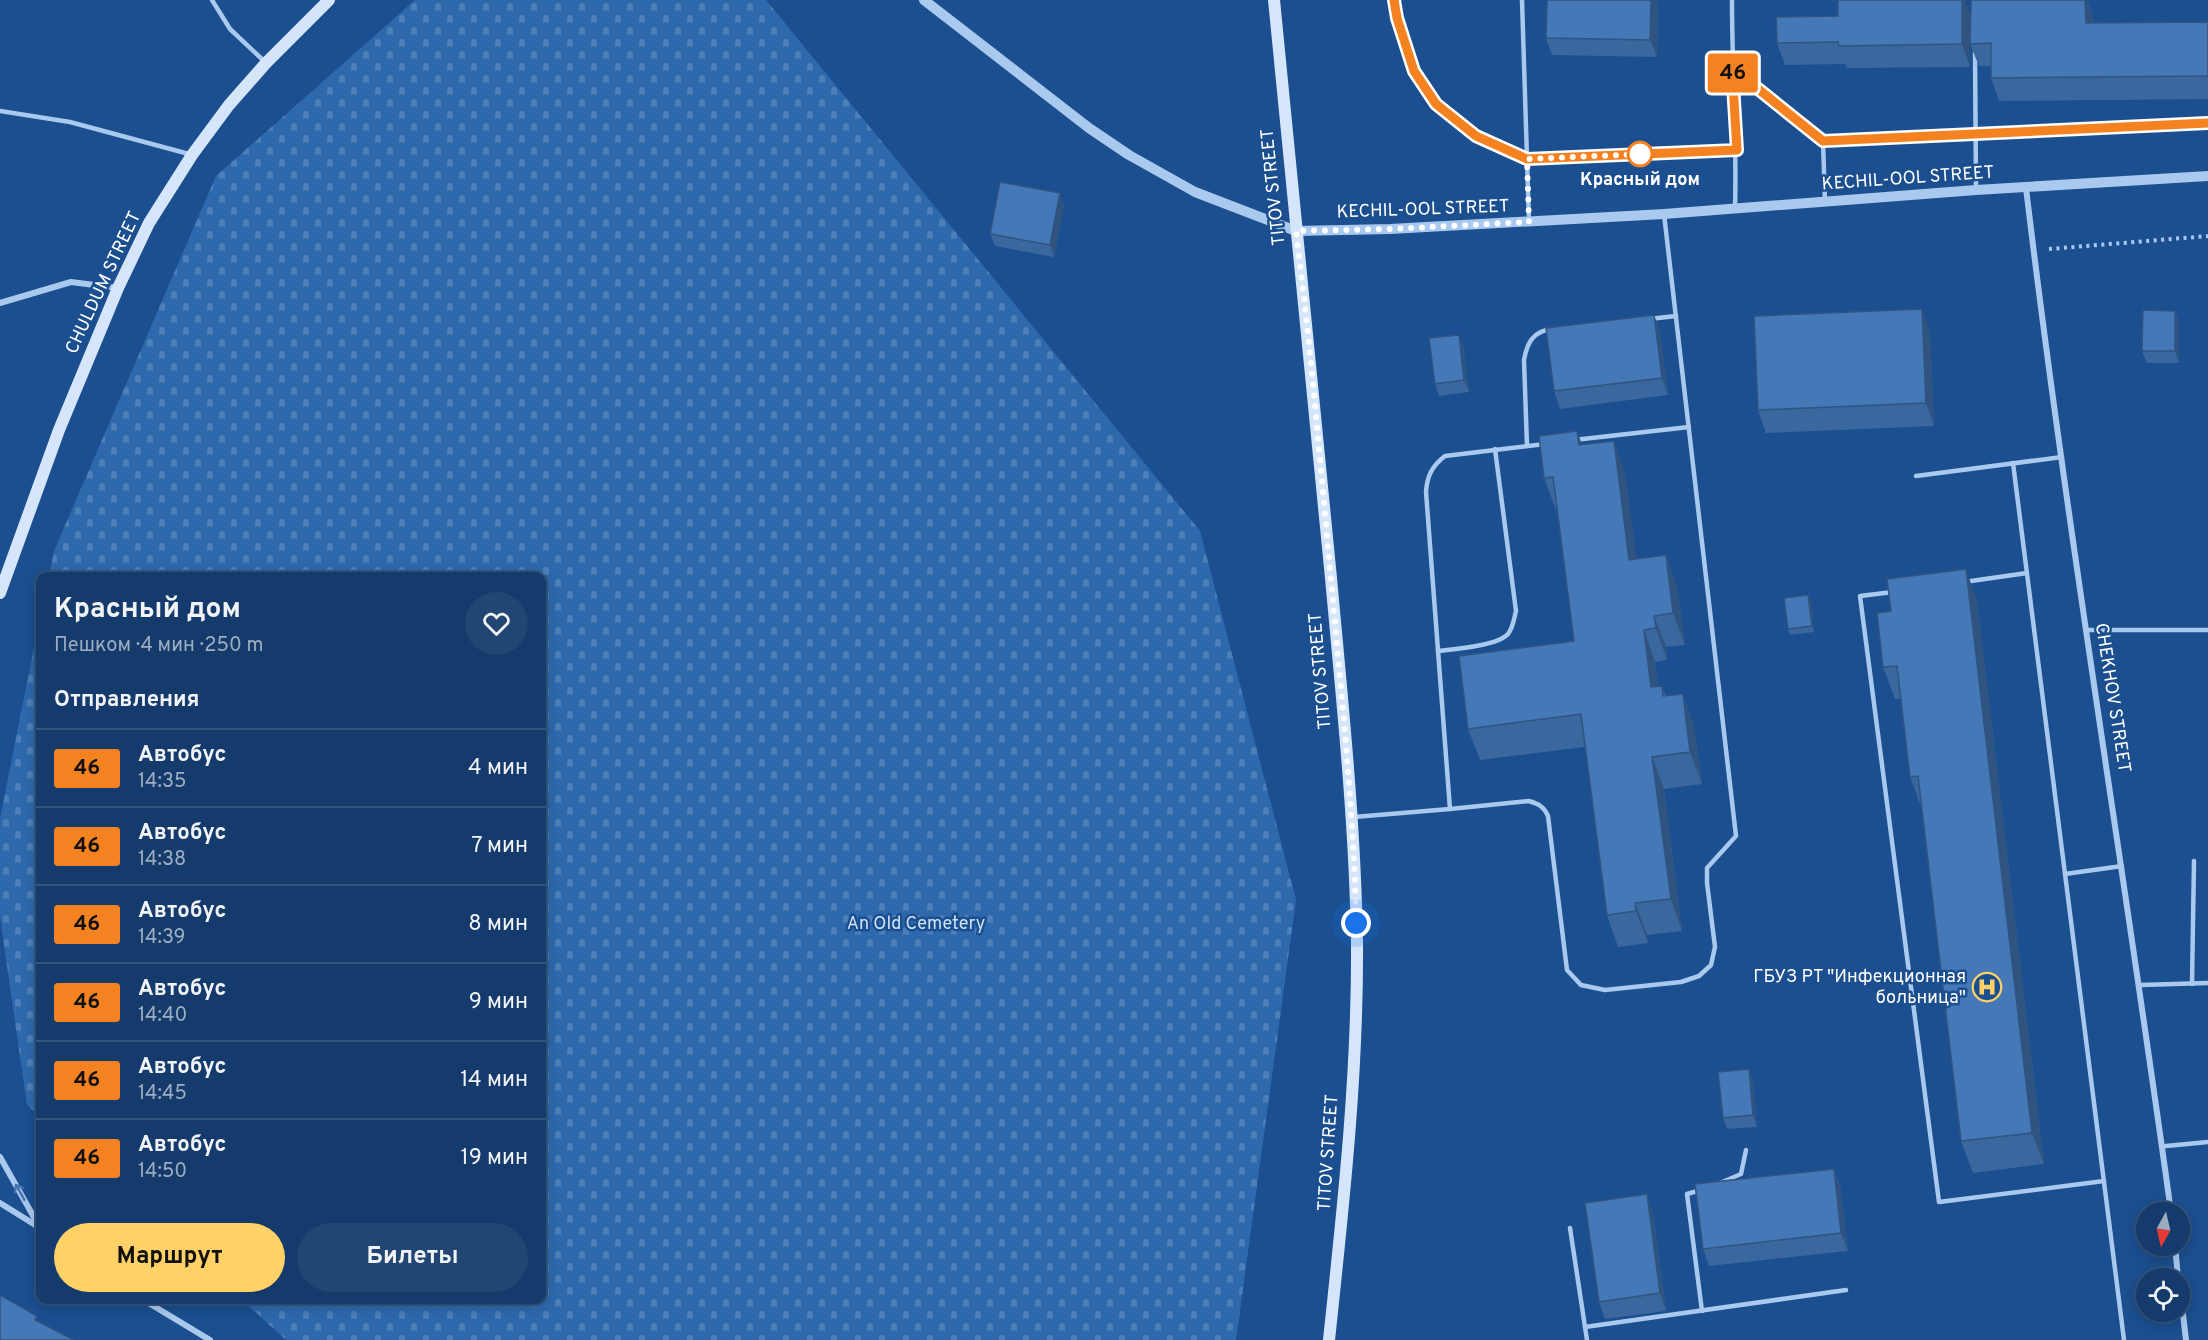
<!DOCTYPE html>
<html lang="ru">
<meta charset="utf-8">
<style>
:root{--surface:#143b6b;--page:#214673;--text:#f1f3f6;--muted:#9dadc1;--line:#33557e;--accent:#ffd166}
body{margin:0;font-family:Overpass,sans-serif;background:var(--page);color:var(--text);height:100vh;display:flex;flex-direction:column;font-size:22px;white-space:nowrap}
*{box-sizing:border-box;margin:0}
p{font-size:20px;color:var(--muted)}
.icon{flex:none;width:33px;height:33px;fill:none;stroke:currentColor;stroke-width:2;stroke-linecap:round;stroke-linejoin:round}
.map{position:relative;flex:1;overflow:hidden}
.drawer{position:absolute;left:36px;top:572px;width:510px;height:732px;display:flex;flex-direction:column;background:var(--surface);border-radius:12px;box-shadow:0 3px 15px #0003,0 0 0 2px var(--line)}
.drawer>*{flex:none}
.badge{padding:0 12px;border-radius:4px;font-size:21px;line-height:39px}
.needle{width:39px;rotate:188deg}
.controls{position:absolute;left:2136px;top:1202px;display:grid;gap:12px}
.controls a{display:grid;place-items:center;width:54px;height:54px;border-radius:50%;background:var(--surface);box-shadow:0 3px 15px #0003,0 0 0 2px var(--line);font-size:30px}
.you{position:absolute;width:30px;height:30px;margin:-15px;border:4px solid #fff;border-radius:50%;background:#1a73e8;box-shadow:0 0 0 9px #1a73e833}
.map>.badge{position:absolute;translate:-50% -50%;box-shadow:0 0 0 3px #fff}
h2{padding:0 18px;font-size:22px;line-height:54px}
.round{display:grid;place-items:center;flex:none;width:63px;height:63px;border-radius:32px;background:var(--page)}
.overview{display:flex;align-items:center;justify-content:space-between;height:102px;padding:0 18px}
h1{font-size:28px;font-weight:700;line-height:45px}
.button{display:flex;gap:12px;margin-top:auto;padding:12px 18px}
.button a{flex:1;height:69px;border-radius:36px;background:var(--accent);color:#111;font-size:24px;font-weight:700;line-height:69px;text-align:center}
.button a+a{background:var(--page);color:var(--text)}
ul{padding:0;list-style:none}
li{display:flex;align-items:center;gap:18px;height:78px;padding:0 18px;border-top:2px solid var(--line)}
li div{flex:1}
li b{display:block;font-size:22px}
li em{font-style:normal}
li .badge{min-width:66px;font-weight:700;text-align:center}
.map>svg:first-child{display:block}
</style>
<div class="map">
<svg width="2208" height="1340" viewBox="0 0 2208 1340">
<defs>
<pattern id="cemetery-stones" width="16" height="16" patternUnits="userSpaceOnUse" patternTransform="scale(1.5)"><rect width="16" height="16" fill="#2e69ad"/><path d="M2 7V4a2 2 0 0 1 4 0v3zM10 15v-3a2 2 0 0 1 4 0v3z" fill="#4d80b9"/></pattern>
</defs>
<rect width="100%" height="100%" fill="#1b4f8f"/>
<g fill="url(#cemetery-stones)">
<polygon points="415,0 766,0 1200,531 1296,900 1236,1340 286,1340 241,1299 542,1299 542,576 49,576 54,551 216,176"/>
<polygon points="40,617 40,1117 27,1105 0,917 0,819"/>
</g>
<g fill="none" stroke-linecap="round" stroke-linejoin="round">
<polyline stroke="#a9c9ee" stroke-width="4" stroke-dasharray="3 4.5" stroke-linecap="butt" points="2049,249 2208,236"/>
<g stroke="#a9c9ee" stroke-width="4.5">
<polyline points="212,0 230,29 264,61"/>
<polyline points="1394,0 1397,18 1414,71 1436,104 1476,136 1527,159 1737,150"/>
<polyline points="1522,0 1529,222"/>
<path d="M1732 0C1732 70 1737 139 1735 209"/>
<polyline points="1975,52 1976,190"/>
<polyline points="1732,68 1823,141 2208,123"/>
<polyline points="0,111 70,122 189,154"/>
<polyline points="1823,141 1825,202"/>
<polyline points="1649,319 1676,316"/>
<polyline points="1574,440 1689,427"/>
<path d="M1545 444 1445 456C1432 466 1427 476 1426 492L1450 809 1529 801C1539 804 1544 807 1548 816L1567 970 1581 985 1605 990 1681 982 1699 976 1711 965 1715 947 1707 883V868L1736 836 1664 214"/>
<path d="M1527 446 1524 360C1527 343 1533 331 1552 329"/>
<polyline points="2013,463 2124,1340"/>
<polyline points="1916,476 2062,457"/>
<polyline points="1964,582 2027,573"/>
<polyline points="1893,592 1860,596 1939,1202 2104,1181"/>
<polyline points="2086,630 2208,630"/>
<path d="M1438 651C1455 649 1497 646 1508 634 1513 628 1514 619 1516 611L1495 449"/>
<polyline points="1354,817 1450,809"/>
<polyline points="2065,874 2122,866"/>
<polyline points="2192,984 2194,861"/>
<polyline points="2140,985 2208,983"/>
<polyline points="2166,1146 2208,1142"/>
<polyline points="1720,1183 1741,1174 1746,1150"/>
<polyline points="1701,1190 1687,1194 1702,1311"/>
<polyline points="1570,1228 1587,1340"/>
<polyline points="1585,1327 1846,1290"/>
</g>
<g stroke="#a9c9ee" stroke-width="6">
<path d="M2026 188C2067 530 2124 870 2171 1212"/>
<polyline points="0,303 71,282 118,288"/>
<polyline points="0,1157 40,1228"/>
<polyline points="0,1203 37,1226"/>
<polyline points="2175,1245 2178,1278"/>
<polyline points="2180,1288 2186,1340"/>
<polyline points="142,1299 210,1340"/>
</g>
<polyline stroke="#a9c9ee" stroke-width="10" points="924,0 1089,128 1129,155 1195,192 1296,231 1390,229 1664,214 1976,190 2208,176"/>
<g stroke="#d6e6fa" stroke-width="12">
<path d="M1274 0C1293 193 1313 386 1331 578 1342 699 1355 821 1357 942 1358 1076 1343 1208 1329 1340"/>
<polyline points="0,593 59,430 118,288 149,223 192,155 229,105 266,63 329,0"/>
</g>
</g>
<g fill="#3a679d">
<polygon points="1547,0 1656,0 1658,5 1657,57 1552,55 1546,38"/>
<polygon points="1971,0 2087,0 2093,18 2094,23 2208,22 2208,99 1999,101 1991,78 1991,66 1979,66 1970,44"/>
<polygon points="1970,14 1970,67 1847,68 1845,64 1785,65 1777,43 1838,16"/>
<polygon points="1064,205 1054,257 995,246 990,234"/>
<polygon points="2175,311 2179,323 2179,363 2147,363 2142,351"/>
<polygon points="1654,315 1660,333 1668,395 1560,409 1554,391"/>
<polygon points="1930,332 1934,426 1766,433 1758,410"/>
<polygon points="1463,346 1469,392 1439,396 1435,384"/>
<polygon points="1577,431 1582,445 1625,472 1636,559 1666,555 1677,587 1685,645 1666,647 1667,660 1655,662 1658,686 1662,686 1666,696 1683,694 1694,726 1702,784 1664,789 1682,931 1647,935 1648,943 1618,947 1607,915 1585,747 1480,760 1468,729 1574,641 1557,510 1556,510 1544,478"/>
<polygon points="1811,601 1814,632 1790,635 1788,629"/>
<polygon points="1977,601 2044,1164 1973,1173 1961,1141 1922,809 1910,777 1901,699 1895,699 1883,667"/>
<polygon points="1753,1081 1757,1127 1727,1129 1723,1118"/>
<polygon points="1834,1169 1840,1186 1848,1251 1709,1266 1703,1249"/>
<polygon points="1653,1212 1666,1311 1605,1319 1599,1302"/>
</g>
<g fill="#305480">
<polygon points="1651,0 1656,0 1658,5 1657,57 1650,40"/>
<polygon points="1962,0 1965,0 1970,14 1970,67 1962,44"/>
<polygon points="2085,0 2087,0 2093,18 2094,46 2086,23"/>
<polygon points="1060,193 1064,205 1054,257 1050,245"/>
<polygon points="1922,309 1930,332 1934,426 1926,403"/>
<polygon points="2175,311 2179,323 2179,363 2175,351"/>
<polygon points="1654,315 1660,333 1668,395 1662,378"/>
<polygon points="1459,335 1463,346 1469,392 1464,380"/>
<polygon points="1577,431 1588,463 1579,445"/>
<polygon points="1614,441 1625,472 1641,592 1629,560"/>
<polygon points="1666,555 1677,587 1685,645 1673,613"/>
<polygon points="1966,569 1977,601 2044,1164 2032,1133"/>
<polygon points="1808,595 1811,601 1814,632 1812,626"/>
<polygon points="1654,616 1666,647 1667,660 1656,628"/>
<polygon points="1644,630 1655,662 1663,719 1651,687"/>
<polygon points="1683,694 1694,726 1702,784 1690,752"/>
<polygon points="1652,757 1664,789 1682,931 1671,899"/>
<polygon points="1635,903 1647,935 1648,943 1636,911"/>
<polygon points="1749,1069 1753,1081 1757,1127 1753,1115"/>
<polygon points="1834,1169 1840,1186 1848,1251 1841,1233"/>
<polygon points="1647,1194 1653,1212 1666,1311 1660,1293"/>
</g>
<g fill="#4478b7" stroke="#305480" stroke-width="1.5">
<polygon points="1547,0 1651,0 1650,40 1546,38"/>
<polygon points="1838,0 1962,0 1962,44 1839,46 1838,42 1777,43 1776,17 1838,16"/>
<polygon points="1971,0 2085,0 2086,23 2208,22 2208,76 1991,78 1991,43 1970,44"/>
<polygon points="1000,182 1060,193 1050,245 990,234"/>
<polygon points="1922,309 1926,403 1758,410 1754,316"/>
<polygon points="2143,310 2175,311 2175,351 2142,351"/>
<polygon points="1654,315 1662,378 1554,391 1546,328"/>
<polygon points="1459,335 1464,380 1435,384 1429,338"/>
<polygon points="1577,431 1579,445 1614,441 1629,560 1666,555 1673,613 1654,616 1656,628 1644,630 1651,687 1662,686 1663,696 1683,694 1690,752 1652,757 1671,899 1635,903 1636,911 1607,915 1581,714 1468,729 1459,656 1574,641 1553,477 1544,478 1539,436"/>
<polygon points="1966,569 2032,1133 1961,1141 1918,776 1910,777 1897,666 1883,667 1877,613 1891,611 1887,579"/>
<polygon points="1808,595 1812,626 1788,629 1784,598"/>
<polygon points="1749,1069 1753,1115 1723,1118 1718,1072"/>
<polygon points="1834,1169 1841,1233 1703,1249 1695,1184"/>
<polygon points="1647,1194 1660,1293 1599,1302 1585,1203"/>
<polygon points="0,1295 37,1316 35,1320 74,1340 0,1340"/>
</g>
<defs><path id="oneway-shaft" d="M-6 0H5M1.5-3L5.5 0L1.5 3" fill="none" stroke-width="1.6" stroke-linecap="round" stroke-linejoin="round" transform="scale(1.5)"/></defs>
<use stroke="#4674ac" href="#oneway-shaft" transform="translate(20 1192) rotate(-119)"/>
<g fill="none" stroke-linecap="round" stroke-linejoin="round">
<g stroke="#fff" stroke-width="14">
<polyline id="line" points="1394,0 1397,18 1414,71 1436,104 1476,136 1527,159 1737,150 1732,68 1823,141 2208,123"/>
</g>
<use href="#line" stroke="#f58220" stroke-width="9"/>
<path stroke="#fff" stroke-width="6" stroke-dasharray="0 10.8" d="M1356 923C1354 808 1341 694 1331 579 1320 463 1311 347 1296 231L1390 229 1529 222 1527 159 1644 154H1640"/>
</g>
<defs>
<g id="hospital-ring" transform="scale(1.5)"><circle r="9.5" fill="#1b4f8f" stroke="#ffd166" stroke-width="1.5"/><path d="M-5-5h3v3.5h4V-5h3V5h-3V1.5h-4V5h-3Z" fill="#ffd166"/></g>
</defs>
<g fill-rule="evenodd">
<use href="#hospital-ring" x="1987" y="987"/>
</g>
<circle fill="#fff" stroke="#f58220" stroke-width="3" cx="1640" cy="154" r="12"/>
<g text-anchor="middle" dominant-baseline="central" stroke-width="5" stroke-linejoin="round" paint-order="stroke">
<g font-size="18" fill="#fff" stroke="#1b4f8f">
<text transform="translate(1908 179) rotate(-4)">KECHIL-OOL STREET</text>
<text transform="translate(1274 187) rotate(-96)">TITOV STREET</text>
<text transform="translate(1423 210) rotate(-2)">KECHIL-OOL STREET</text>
<text transform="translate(104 283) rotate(-65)">CHULDUM STREET</text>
<text transform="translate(1321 671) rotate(-95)">TITOV STREET</text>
<text transform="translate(2112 698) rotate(81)">CHEKHOV STREET</text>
<text transform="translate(1329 1153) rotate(-86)">TITOV STREET</text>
</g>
<g font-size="18" font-weight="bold" fill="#fff" stroke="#1b4f8f">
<text x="1640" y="180">Красный дом</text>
</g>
<g font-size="18" fill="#cfe3fa" stroke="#1b4f8f">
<text x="916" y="924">An Old Cemetery</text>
</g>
<g font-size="18" fill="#fff" stroke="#1b4f8f" text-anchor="end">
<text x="1966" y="977">ГБУЗ РТ "Инфекционная<tspan x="1966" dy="21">больница"</tspan></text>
</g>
</g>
</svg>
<div class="controls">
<a><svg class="needle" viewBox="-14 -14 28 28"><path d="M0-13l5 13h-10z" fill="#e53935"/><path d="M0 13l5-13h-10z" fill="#9dadc1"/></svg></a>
<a><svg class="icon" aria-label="locate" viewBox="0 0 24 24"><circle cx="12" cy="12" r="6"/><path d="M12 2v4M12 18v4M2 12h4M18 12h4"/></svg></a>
</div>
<div class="you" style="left:1356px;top:923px"></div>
<b class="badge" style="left:1733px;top:73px;background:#f58220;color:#111">46</b>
<section class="drawer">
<div class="overview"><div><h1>Красный дом</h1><p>Пешком · 4 мин · 250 m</p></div><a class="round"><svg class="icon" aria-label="heart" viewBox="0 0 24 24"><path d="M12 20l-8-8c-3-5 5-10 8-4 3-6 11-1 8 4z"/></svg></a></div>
<h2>Отправления</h2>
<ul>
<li><span class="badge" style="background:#f58220;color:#111">46</span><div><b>Автобус</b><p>14:35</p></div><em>4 мин</em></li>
<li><span class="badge" style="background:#f58220;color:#111">46</span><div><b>Автобус</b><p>14:38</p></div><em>7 мин</em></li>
<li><span class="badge" style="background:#f58220;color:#111">46</span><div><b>Автобус</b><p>14:39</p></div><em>8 мин</em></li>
<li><span class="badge" style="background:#f58220;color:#111">46</span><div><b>Автобус</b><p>14:40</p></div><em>9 мин</em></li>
<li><span class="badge" style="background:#f58220;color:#111">46</span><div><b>Автобус</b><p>14:45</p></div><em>14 мин</em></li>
<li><span class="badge" style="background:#f58220;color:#111">46</span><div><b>Автобус</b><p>14:50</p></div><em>19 мин</em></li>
</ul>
<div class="button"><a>Маршрут</a><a>Билеты</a></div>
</section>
</div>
